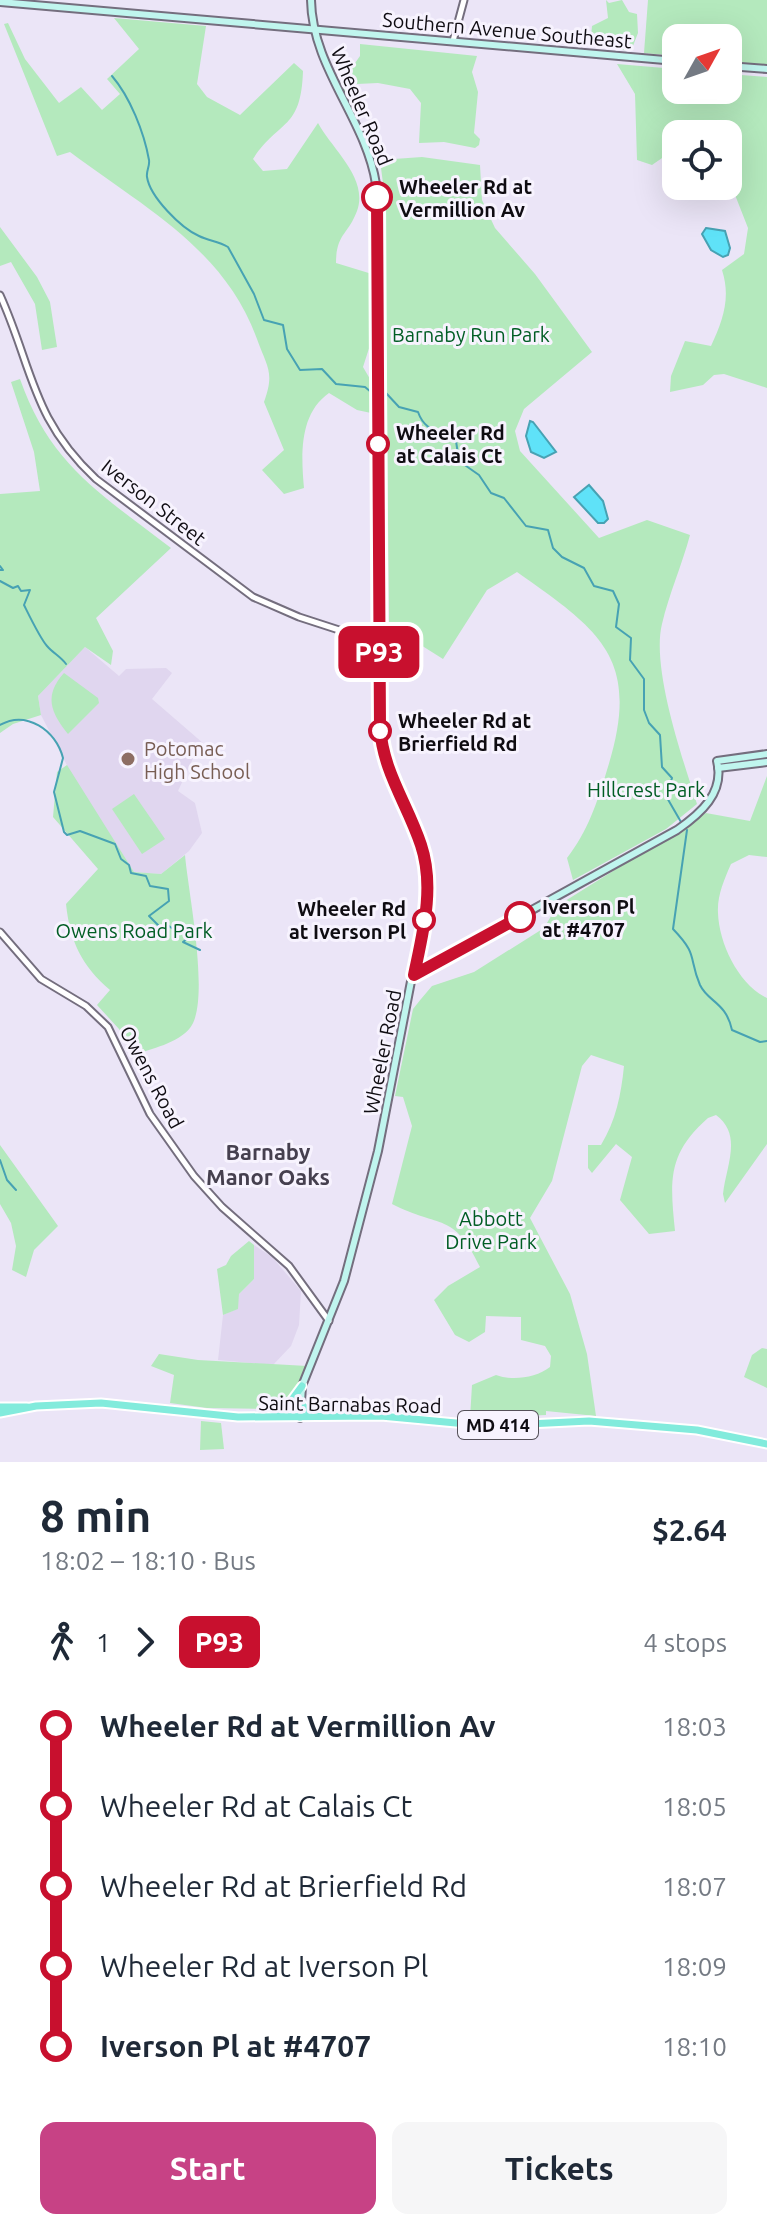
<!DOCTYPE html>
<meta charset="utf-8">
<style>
:root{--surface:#fff;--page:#f6f6f7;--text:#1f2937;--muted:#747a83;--accent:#c74285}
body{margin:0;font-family:Ubuntu,sans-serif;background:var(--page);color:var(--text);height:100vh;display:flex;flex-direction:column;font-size:30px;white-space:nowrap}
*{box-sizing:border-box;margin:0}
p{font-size:26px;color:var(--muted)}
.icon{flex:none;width:44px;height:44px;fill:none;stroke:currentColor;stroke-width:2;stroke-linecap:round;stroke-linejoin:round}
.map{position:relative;height:1462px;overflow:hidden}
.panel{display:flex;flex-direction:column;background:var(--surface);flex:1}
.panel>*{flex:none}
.badge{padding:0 16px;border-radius:12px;font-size:28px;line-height:52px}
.needle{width:52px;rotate:50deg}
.buttons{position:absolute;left:662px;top:24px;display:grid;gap:16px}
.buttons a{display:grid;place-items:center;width:80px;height:80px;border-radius:16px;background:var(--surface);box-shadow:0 8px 32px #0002;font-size:40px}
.map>.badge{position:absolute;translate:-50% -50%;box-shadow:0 0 0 4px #fff}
.legs{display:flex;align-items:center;gap:12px;height:88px;padding:0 40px;font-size:26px}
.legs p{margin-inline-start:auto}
.head{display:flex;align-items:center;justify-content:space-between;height:136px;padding:0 40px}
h1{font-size:44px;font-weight:700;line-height:60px}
.button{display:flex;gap:16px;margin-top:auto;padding:16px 40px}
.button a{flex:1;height:92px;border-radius:16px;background:var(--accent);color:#fff;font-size:32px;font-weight:700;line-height:92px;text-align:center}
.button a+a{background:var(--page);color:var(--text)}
ul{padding:0 40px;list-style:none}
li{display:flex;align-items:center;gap:28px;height:80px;font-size:30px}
li i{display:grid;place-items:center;width:12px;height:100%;margin:0 10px;background:currentColor}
li i::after{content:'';width:20px;height:20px;margin:-10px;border:6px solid;border-radius:50%;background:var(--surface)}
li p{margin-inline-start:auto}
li:first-child i{background:linear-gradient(#0000 50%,currentColor 0)}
li:last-child i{background:linear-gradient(currentColor 50%,#0000 0)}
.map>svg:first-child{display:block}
</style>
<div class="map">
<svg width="767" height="1462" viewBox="0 0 767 1462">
<rect width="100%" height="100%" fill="#ebe5f7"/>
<g fill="#e0d6ef">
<polygon points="85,647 119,676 126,669 166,668 172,673 152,699 204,744 195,754 178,791 195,803 202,833 189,851 161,874 134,872 72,775 41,715 38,696"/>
<polygon points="254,1245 272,1257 301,1291 299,1325 291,1346 273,1365 218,1360 223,1315 237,1309 239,1294 254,1279"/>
</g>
<g fill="#b4e9bd">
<polygon points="606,0 609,3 622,0 629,12 637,14 638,33 631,51 590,46 592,26 608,18"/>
<polygon points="648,0 767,0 767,65 728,61 728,38 676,38 676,56 644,53"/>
<path d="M114 18 206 26 197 84 207 97 240 115 294 63 303 71C301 131 279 119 253 159L263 171 287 169 318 123C331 148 369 178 357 211 348 235 336 234 336 263L372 274V339L363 367 370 379 371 413 357 410 329 393C299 414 301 455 304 488L284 494 262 470 284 450 264 402C275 372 267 367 257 339 224 248 143 207 70 152L57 156 4 24 8 23 25 59 59 103 81 87 102 110 120 94 107 79 139 49Z"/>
<polygon points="360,44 477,56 472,72 478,92 474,133 480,139 479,145 475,148 444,142 419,143 421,103 410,89 378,83 357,84 354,93 346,96 341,83 360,56"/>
<path d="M617 64 676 69V90H728V74L767 77V388L724 374 714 375 703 385 670 392 671 376 685 341 711 346C723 320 731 298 722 270L744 254 748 228 728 177V134H676V157L665 156 652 165 637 160 635 94Z"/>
<path d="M422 157 480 165 482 200 495 228 535 274 592 352 524 409 515 431 520 451 599 538 647 520 690 535C682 565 669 594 662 624 651 668 683 760 697 804L666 829 573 880 567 858C588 831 597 803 607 770 642 659 602 632 517 572L487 590 443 659 389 625 385 199 380 160Z"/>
<polygon points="0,227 37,277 50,302 57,347 42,350 35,304 11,262 0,266"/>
<path d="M20 379C50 465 102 495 171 548L96 618 113 651 111 665 85 647 38 696 41 715 13 724 0 733V494L40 491 34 452 11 382Z"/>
<path d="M64 673 98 698 99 703 68 734C50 712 44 695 64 673Z"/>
<path d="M67 765 134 872 161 874 185 855C188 891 211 1002 190 1028 178 1043 151 1049 134 1055L119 1029 97 1005 110 990C82 966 70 942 66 904L98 869 53 817 57 772Z"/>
<path d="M767 776V857L749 855 731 864C724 880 717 896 718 913 719 944 739 985 767 998V1144L725 1203 723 1194C726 1166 743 1135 716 1115L708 1118C667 1154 670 1181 675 1231L649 1234 620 1200 632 1157 616 1144 592 1173 588 1168V1145H601C616 1120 621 1095 624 1066L591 1055 582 1066 552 1181 530 1218 570 1294 587 1354 596 1416 546 1411V1415L470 1418 472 1385 496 1375C512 1381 536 1378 550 1367L551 1356 545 1346 521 1340V1317L486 1316 485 1332 469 1342 455 1335 434 1300 448 1286 480 1267C453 1211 441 1229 392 1204L412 1126 403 1097 395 1096 413 1009 421 999 432 986 474 972 544 928 557 906 706 813 750 821Z"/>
<polygon points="134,794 165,839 142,854 112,809"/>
<polygon points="0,1145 58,1226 34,1250 26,1277 12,1270 16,1246 11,1223 0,1204"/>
<polygon points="249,1241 254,1245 254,1279 239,1294 238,1309 223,1315 217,1269 226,1265 231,1256"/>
<polygon points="762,1348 767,1349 767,1388 744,1377 752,1355"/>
<polygon points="159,1354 198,1360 307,1366 297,1387 278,1409 207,1408 170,1403 174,1375 151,1366"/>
<polygon points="201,1421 221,1423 224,1449 200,1450"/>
</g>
<g fill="#5fe2f8" stroke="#47a2b3" stroke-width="2">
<polygon points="706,228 725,231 730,248 728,255 723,257 711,250 702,234"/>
<polygon points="530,421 533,422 556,452 544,458 531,452 526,436"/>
<polygon points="589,485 603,501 608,519 604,523 598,523 574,497"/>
</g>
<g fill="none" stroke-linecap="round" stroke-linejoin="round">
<g stroke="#47a2b3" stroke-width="2">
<path d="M112 76C130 97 144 132 149 160 150 166 146 171 147 177 150 197 181 228 199 236 209 241 218 241 228 247L254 294 264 320 283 325 287 349 300 370 322 369 336 384 365 387 371 392"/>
<path d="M386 393 399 407 418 412C425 432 440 431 456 441L459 461 479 475 491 493 504 498 526 526 548 530 553 548 562 557 584 568 594 586 613 591 619 604 616 627 631 638 630 660 644 679V710L649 723 660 735 662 767 672 778 666 796 681 822"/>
<polyline points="0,566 3,570 0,570"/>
<path d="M0 581 13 588 18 586 21 591 30 590 24 605C29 615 40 638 47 646 53 653 61 657 66 664"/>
<path d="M0 725C26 710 56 730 63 758L54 792 64 832 67 835 80 831 115 844 121 859 129 865 131 873 146 876 150 886 168 889 169 901 149 916 162 929 169 926 177 932 187 933 188 938 183 942 200 950"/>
<path d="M687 830 673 929C699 956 688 957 700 985 708 1002 726 1002 732 1030L760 1042 767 1041"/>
<polyline points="0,1160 7,1180 16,1190"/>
</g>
<g stroke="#746e7e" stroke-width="9">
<g id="tertiary">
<polyline points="453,41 464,0"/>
<path d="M0 295C33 368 31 418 96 479L253 597 299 617 379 643"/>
<polyline points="0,932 41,979 86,1006 108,1027 150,1114 194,1176 222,1207 289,1266 329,1321"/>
</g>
</g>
<g stroke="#746e7e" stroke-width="10">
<g id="secondary">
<polyline points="0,2 676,61"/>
<polyline points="728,66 767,69"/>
<polyline points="718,768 767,762"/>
<path d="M414 975 677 830C700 814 725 793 717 761L767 754"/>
<path d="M300 1418 302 1386 344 1281 378 1151 428 894 422 847 386 768 380 739 376 184C366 119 312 68 311 0"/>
</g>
</g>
<g stroke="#fff" stroke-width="11">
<g id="primary">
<polyline points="299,1402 314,1416"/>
<polyline points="0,1407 27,1407"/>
<polyline points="0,1413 36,1406 101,1403 238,1417 381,1416 488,1426 589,1421 697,1430 767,1444"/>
<polyline points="274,1416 288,1405 302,1386"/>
</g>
</g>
<use href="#tertiary" stroke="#fff" stroke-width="5"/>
<use href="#secondary" stroke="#c0f5ee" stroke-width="6"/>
<use href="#primary" stroke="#82ebdc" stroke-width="7"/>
</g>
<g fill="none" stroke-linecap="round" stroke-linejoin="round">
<g stroke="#fff" stroke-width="18">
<path id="line-1" d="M377 197 380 727C383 772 407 803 421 845 435 887 423 932 414 975L520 917"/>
</g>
<use href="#line-1" stroke="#c8102e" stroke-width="12"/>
</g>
<g fill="#fff" stroke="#c8102e" stroke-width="4">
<circle cx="377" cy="197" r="14"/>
<circle cx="378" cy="444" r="10"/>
<circle cx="380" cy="731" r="10"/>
<circle cx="520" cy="917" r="14"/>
<circle cx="424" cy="920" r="10"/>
</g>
<circle fill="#8d6e63" stroke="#f7f3fe" stroke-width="3" cx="128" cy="759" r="8"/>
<g text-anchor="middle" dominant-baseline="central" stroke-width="6" stroke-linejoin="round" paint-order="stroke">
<rect fill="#f7f3fe" stroke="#555159" stroke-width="2" x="458" y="1411" width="80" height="28" rx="6"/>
<g font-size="18" font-weight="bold" fill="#0f0c12">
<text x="498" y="1425">MD 414</text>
</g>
<g font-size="20" fill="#0f0c12" stroke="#f7f3fe">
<text transform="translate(507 30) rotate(5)">Southern Avenue Southeast</text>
<text transform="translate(362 106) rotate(67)">Wheeler Road</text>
<text transform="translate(154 502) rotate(38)">Iverson Street</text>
<text transform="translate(382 1052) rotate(-79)">Wheeler Road</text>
<text transform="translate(152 1077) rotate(62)">Owens Road</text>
<text transform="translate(350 1404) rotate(1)">Saint Barnabas Road</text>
</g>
<g font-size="20" font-weight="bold" fill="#0f0c12" stroke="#f7f3fe" text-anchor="start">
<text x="399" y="186">Wheeler Rd at<tspan x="399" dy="23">Vermillion Av</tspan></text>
<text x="396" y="432">Wheeler Rd<tspan x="396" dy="23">at Calais Ct</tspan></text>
<text x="398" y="720">Wheeler Rd at<tspan x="398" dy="23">Brierfield Rd</tspan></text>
<text x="542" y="906">Iverson Pl<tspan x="542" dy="23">at #4707</tspan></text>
<text x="406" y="908" text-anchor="end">Wheeler Rd<tspan x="406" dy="23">at Iverson Pl</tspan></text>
</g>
<g font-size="20" fill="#005d24" stroke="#f7f3fe">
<text x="471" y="334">Barnaby Run Park</text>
<text x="646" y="789">Hillcrest Park</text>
<text x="134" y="930">Owens Road Park</text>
<text x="491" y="1218">Abbott<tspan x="491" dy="23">Drive Park</tspan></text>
</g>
<g font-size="20" fill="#785e54" stroke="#f7f3fe" text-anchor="start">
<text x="144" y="748">Potomac<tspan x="144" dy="23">High School</tspan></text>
</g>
<g font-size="22" font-weight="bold" fill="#46404f" stroke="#f7f3fe">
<text x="268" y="1151">Barnaby<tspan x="268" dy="25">Manor Oaks</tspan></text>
</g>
</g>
</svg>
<div class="buttons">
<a><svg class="needle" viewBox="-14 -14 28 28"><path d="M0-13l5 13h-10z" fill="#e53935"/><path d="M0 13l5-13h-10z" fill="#747a83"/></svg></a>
<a><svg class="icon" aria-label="locate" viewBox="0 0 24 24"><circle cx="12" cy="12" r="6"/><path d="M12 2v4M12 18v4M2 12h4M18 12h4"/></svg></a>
</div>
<b class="badge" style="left:379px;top:652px;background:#c8102e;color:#fff">P93</b>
</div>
<section class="panel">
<div class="head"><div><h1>8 min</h1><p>18:02 – 18:10 · Bus</p></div><b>$2.64</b></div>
<div class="legs"><svg class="icon" aria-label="walk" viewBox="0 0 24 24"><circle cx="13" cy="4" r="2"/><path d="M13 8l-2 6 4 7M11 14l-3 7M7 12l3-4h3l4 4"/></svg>1<svg class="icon" aria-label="forward" viewBox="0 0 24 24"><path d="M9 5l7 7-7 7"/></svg><b class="badge" style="background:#c8102e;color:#fff">P93</b><p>4 stops</p></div>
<ul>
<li><i style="color:#c8102e"></i><b>Wheeler Rd at Vermillion Av</b><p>18:03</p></li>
<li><i style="color:#c8102e"></i><span>Wheeler Rd at Calais Ct</span><p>18:05</p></li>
<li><i style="color:#c8102e"></i><span>Wheeler Rd at Brierfield Rd</span><p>18:07</p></li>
<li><i style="color:#c8102e"></i><span>Wheeler Rd at Iverson Pl</span><p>18:09</p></li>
<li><i style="color:#c8102e"></i><b>Iverson Pl at #4707</b><p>18:10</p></li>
</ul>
<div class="button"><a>Start</a><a>Tickets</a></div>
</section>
